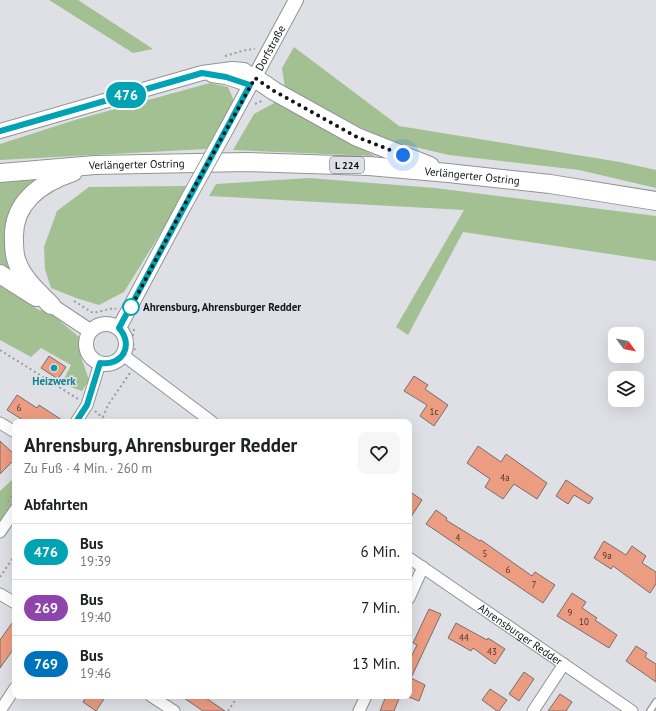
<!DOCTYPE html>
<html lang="de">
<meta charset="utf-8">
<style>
:root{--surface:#fff;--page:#f6f6f6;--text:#202124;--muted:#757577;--line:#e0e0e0}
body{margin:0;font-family:"PT Sans",sans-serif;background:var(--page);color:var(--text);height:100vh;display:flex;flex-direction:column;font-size:15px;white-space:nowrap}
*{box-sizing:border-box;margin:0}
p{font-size:13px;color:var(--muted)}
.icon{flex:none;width:22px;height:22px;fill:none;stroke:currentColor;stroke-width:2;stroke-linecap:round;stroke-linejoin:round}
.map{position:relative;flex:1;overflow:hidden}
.panel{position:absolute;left:12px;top:419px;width:400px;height:280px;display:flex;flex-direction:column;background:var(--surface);border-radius:8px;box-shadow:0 4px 16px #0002}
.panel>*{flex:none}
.badge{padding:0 8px;border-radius:13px;font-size:14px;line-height:26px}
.needle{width:26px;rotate:122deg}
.fabs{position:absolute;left:608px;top:327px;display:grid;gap:8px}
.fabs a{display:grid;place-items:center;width:36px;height:36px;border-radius:8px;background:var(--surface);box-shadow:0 4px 16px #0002;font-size:20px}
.you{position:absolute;width:20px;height:20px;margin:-10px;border:3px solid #fff;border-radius:50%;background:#1a73e8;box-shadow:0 0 0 6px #1a73e833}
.map>.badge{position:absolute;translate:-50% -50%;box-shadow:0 0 0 2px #fff}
h2{padding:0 12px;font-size:15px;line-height:36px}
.round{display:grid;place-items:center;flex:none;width:42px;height:42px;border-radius:8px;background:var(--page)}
.head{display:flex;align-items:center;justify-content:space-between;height:68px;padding:0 12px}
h1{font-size:19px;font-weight:700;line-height:30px}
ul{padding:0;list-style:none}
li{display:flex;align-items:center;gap:12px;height:56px;padding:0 12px;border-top:1px solid var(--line)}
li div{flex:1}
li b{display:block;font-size:15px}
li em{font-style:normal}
li .badge{min-width:44px;font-weight:700;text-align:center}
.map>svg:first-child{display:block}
</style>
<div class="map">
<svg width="656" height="711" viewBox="0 0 656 711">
<rect width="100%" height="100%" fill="#dfe0e5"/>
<g fill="#a2c092">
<polygon points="49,0 78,0 153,49 133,53"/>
<polygon points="294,47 399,126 620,162 656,170 656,188 579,170 449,155 385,140 285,88 282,68"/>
<polygon points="210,83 228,87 234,101 220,130 206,149 0,160 0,144 75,120"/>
<polygon points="276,102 375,156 233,150 254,114"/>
<polygon points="54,174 15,207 21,281 0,267 0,180"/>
<polygon points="309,178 435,188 656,216 656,261 463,232 408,335 396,327 464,210 209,196 216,184"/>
<polygon points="186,186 168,221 124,292 99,305 76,298 51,288 45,269 44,247 57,211 89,187"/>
<polygon points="0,284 39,310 48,311 79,337 81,357 89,380 82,391 71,387 63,381 71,365 41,348 31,357 0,340"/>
<polygon points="15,477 15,503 0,525 0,491"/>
</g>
<g fill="#ec9c81" stroke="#75706e">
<polygon points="49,356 66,367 58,379 41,368"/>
<polygon points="414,376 428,385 425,389 448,405 434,426 420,416 427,405 404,391"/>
<polygon points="17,395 37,408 39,405 65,422 26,422 7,410"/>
<polygon points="0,441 15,455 15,459 0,474"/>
<polygon points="478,446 501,462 506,454 547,483 537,499 514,484 503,499 485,487 490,479 467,463"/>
<polygon points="566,480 593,498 589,504 574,495 568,504 556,496"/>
<polygon points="409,491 422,500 409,520"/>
<polygon points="436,510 447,518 446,520 480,541 481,540 532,576 535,572 555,585 543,603 426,524"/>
<polygon points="604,541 626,555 632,546 646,556 642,563 656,572 656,584 650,593 613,566 611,569 594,558"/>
<polygon points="572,593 586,602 582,608 597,618 595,620 617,635 609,648 557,616"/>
<polygon points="429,609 441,614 411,678 425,685 419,701 409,697 409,661 417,645 413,643"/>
<polygon points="15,619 15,647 0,668 0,640"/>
<polygon points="456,623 487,640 488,638 505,649 495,664 473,648 471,651 448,638"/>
<polygon points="636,646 647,653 645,657 656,664 656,682 626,661"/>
<polygon points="524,672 534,679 519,701 509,694"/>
<polygon points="490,689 507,700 499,711 497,711 482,700"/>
<polygon points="560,694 572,702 566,711 548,711"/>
<polygon points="87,696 106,696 96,711 83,702"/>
<polygon points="181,696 203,696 225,711 203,711"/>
<polygon points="386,696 400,696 394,711 380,711"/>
</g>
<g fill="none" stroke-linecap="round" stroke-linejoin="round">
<g stroke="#929397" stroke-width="8">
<polyline id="service" points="650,711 656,702"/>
</g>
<g stroke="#929397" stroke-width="13">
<g id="minor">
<polyline points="123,355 212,422"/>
<polyline points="76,422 87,405 100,363"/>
<polyline points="0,423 15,432"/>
<polyline points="0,532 15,510"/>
<path id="s1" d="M409 558 632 711"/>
<polyline points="0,594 15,603"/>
<polyline points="409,598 423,567"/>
<polyline points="151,696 174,711"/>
<polyline points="0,711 15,688"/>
<polyline points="359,711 366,696"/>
<polyline points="533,711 564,664"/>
</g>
</g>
<g stroke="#929397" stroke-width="16">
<g id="tertiary">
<polyline points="212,75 226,77 250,85"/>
<path id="s2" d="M227 128 296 0"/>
<polyline points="0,131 202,73 232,69 244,70 255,78"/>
<polyline points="51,305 90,331"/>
<circle cx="106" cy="344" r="20"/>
<polyline points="119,328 184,206"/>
</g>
</g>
<g stroke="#929397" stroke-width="20">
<g id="primary">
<polyline points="255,78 274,91 357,137 430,166"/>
<path id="s3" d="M0 173 95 165 246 162 369 166 448 173 550 184 656 201"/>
<polyline points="0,274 36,297"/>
<path d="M51 305C38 292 23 279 17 262 14 255 14 247 14 240 12 203 40 183 73 172"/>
</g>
</g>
<g stroke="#9b9c9f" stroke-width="2" stroke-dasharray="2 3" stroke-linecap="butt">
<polyline points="225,56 246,50 255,49"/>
<polyline points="255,104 264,100"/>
<polyline points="74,301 93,313 114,308 116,309"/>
<polyline points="134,329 132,340 135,350"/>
<polyline points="0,350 78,399"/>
<polyline points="95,411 103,418"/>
<polyline points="101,422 108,405 130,373"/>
<polyline points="8,502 15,489"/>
<polyline points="0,577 15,555"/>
<polyline points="228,711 238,696"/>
</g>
<use href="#service" stroke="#fff" stroke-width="5.5"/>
<use href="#minor" stroke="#fff" stroke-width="11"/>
<use href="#tertiary" stroke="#fff" stroke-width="14"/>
<use href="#primary" stroke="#fff" stroke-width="18"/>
<g stroke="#929397" stroke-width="16" stroke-linecap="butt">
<polyline id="tertiary-bridge" points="184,206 227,128"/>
</g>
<use href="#tertiary-bridge" stroke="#fff" stroke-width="14"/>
</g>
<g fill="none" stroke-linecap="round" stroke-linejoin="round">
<g stroke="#fff" stroke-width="9">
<path id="line" d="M0 131 202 73 226 77 250 85 119 328C134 345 123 366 100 363L87 405 76 422"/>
</g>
<use href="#line" stroke="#00a3b4" stroke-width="6"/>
<polyline stroke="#131415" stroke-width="4" stroke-dasharray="0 7.2" points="131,307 130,309 184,206 255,78 274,91 357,137 403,155"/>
</g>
<circle fill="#fff" stroke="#00a3b4" stroke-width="2" cx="131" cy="307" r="8"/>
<circle fill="#0f9aa8" stroke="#dfe0e5" stroke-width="1.5" cx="54" cy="368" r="4"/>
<g text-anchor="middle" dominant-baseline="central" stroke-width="3.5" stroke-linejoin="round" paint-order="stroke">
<g font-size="9" fill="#493630">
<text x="19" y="407">6</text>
<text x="434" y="411">1c</text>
<text x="505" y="477">4a</text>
<text x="458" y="537">4</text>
<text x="485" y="553">5</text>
<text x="607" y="555">9a</text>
<text x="508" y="569">6</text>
<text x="534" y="584">7</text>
<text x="570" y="612">9</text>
<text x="584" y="621">10</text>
<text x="464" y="637">44</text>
<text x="492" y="651">43</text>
</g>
<rect fill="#dfe0e5" stroke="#505153" stroke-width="1" x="330" y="157" width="34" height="16" rx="3"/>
<g font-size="10" font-weight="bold" fill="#131415">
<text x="347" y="165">L 224</text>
</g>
<g font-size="11" fill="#131415" stroke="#dfe0e5">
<text stroke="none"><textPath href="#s2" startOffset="91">Dorfstraße</textPath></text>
<text stroke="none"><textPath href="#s3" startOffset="137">Verlängerter Ostring</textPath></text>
<text stroke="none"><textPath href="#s3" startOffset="473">Verlängerter Ostring</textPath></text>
<text stroke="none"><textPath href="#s1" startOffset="135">Ahrensburger Redder</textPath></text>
</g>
<g font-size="11" font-weight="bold" fill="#131415" stroke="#dfe0e5" text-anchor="start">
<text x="143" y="307">Ahrensburg, Ahrensburger Redder</text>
</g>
<g font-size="11" font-weight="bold" fill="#0d838f" stroke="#dfe0e5">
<text x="54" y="381">Heizwerk</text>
</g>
</g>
</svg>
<div class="fabs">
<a><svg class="needle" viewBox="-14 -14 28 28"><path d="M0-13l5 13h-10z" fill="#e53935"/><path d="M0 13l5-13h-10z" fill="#757577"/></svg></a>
<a><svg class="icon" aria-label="layers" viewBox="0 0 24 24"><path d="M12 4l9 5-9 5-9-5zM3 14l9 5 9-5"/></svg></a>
</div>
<div class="you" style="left:403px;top:155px"></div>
<b class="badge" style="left:126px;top:95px;background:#00a3b4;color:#fff">476</b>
<section class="panel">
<div class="head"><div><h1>Ahrensburg, Ahrensburger Redder</h1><p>Zu Fuß · 4 Min. · 260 m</p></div><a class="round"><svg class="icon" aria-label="heart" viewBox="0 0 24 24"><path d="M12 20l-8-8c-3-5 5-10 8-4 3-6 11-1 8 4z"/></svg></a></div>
<h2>Abfahrten</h2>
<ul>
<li><span class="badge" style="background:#00a3b4;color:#fff">476</span><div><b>Bus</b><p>19:39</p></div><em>6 Min.</em></li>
<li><span class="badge" style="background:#8e44ad;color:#fff">269</span><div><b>Bus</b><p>19:40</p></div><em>7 Min.</em></li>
<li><span class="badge" style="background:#0072bc;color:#fff">769</span><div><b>Bus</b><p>19:46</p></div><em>13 Min.</em></li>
</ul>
</section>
</div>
